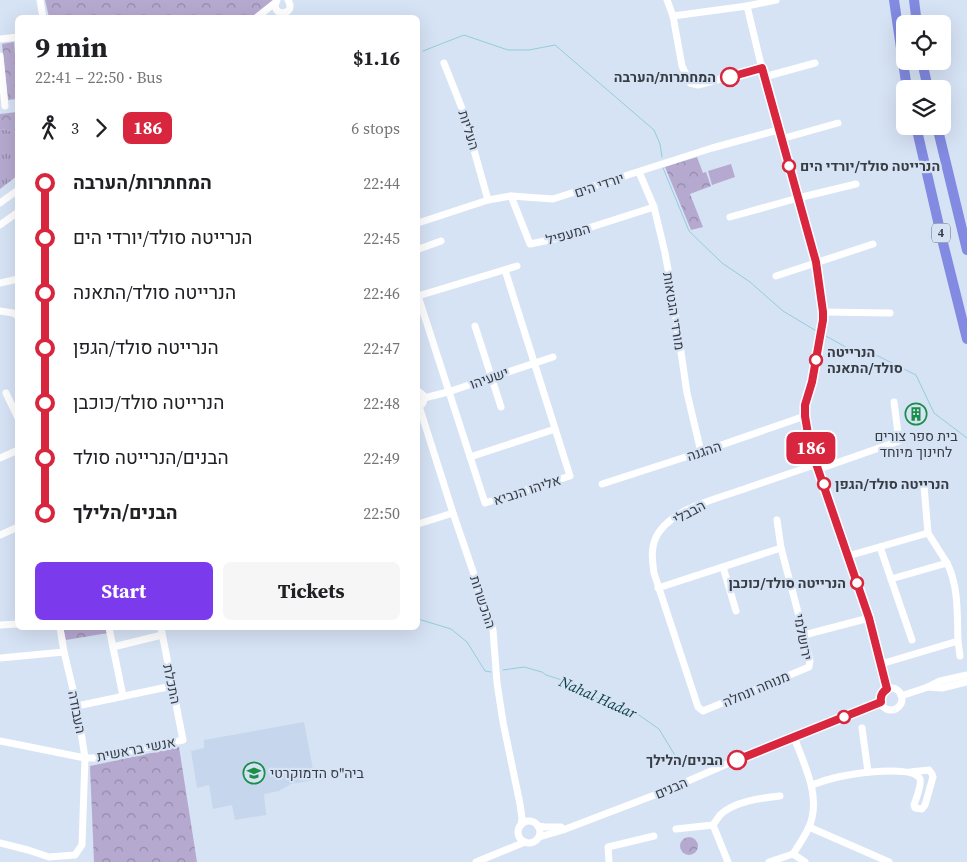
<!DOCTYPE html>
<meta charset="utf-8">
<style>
:root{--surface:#fff;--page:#f6f6f6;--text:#202124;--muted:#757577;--accent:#7c3aed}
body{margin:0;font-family:"Source Serif 4",Heebo,serif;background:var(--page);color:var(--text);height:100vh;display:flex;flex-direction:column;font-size:19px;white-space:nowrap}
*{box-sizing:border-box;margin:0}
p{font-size:16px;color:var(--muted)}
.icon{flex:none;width:28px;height:28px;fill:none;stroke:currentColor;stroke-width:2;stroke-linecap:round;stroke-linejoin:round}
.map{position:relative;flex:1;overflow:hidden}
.drawer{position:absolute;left:15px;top:15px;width:405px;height:615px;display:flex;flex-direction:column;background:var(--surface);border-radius:8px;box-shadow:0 5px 20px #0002}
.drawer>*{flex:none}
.badge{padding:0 10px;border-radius:8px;font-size:18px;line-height:32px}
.fabs{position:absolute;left:896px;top:15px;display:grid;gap:10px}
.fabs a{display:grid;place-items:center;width:55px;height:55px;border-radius:8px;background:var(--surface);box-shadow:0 5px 20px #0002;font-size:25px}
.map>.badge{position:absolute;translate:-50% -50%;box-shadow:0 0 0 2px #fff}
.legs{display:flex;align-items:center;gap:8px;height:55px;padding:0 20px;font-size:16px}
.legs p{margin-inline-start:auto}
.headline{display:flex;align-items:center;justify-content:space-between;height:85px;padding:0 20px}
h1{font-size:28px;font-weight:700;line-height:38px}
.action{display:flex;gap:10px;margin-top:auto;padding:10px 20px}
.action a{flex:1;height:58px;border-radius:8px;background:var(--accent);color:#fff;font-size:20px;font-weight:700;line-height:58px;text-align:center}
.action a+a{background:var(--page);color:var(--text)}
ul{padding:0 20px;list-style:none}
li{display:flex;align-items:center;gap:18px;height:55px;font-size:19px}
li i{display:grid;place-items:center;width:8px;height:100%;margin:0 6px;background:currentColor}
li i::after{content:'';width:12px;height:12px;margin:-6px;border:4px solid;border-radius:50%;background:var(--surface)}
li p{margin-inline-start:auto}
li:first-child i{background:linear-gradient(#0000 50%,currentColor 0)}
li:last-child i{background:linear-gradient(currentColor 50%,#0000 0)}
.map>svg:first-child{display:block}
</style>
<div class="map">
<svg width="967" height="862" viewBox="0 0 967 862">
<defs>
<pattern id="grass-tufts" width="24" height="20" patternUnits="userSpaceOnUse" patternTransform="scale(1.25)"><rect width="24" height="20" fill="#b5a9cf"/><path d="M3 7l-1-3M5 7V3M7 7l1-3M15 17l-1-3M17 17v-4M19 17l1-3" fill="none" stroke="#948baa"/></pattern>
<pattern id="park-crowns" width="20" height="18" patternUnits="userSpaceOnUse" patternTransform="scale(1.25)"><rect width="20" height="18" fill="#b5a9cf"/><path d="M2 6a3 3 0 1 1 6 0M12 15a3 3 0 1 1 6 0" fill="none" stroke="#948baa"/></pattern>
</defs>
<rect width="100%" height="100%" fill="#d6e3f5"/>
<polygon fill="#c6d6ed" points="304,722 315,780 291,784 279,791 264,794 266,815 235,820 232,805 213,809 209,785 197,788 191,751 204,748 204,740"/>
<polygon fill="url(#grass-tufts)" points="0,129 18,132 17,176 0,189"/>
<g fill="url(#park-crowns)">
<polygon points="45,0 276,0 255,18 49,17"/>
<polygon points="14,42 17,78 17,99 8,100 2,44"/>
<polygon points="17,112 17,132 0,129 0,114"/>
<polygon points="697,157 703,173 706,172 711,186 690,194 703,227 691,230 665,167"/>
<polygon points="63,628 107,628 108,633 66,640"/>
<polygon points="179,747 197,862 94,862 90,766"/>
<circle cx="689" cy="846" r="9"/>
</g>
<polygon fill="#b5a9cf" points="731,164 735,177 712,185 708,171"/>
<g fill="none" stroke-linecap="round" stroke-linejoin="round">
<g stroke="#94cdda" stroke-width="1">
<polyline points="423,51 464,35 508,50 529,50 555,45 654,130 660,144 662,157"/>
<polyline points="663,168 689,231 722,263 750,282 783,311 818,332"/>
<polyline points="824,335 851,350 878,356 916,375 934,413 967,438"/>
<polyline points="418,619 451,629 467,642 485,671 491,672"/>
<polyline points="503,670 524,667 542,672 546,675 565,681 609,705 636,713 659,729 676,757"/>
</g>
<g stroke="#fff" stroke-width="7">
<polyline points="40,0 43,18"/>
<path d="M277 0C268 17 298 17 288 0"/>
<polyline points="667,0 673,16 682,66 690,83 698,85 761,68"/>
<polyline points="747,6 764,77 816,262 823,312 823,320 812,382 805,405 805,416 810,446 869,618 887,689"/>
<polyline points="673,16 747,6 776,0"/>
<polyline points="256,18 276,2"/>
<polyline points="0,39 18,37"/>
<polyline points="0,56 5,106"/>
<polyline points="444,63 463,111 488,200"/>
<polyline points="764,77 815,63"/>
<polyline points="781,139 838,123"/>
<polyline points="639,172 654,207 665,253 672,291 687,393 701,452"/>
<polyline points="511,196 530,244 554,239 654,207"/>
<polyline points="0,203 18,190"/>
<polyline points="730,217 798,198 856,184"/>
<polyline points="418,223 488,200 511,196 553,199 712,148 778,130"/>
<polyline points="0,225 18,212"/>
<polyline points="419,249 441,241"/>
<polyline points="505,270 570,476 485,503 418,296 517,266"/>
<polyline points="776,276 873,244"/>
<polyline points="0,283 18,279"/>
<polyline points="0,311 13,313 18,316"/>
<polyline points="823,312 890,313"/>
<polyline points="475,326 501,407"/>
<path d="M418 391 423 395C425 400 423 405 418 407"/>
<polyline points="6,393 18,418"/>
<polyline points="424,398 448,392 553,357"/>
<polyline points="419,406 453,513 493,630 497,683 503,722 520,804 522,818 521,825"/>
<polyline points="470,457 555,429"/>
<polyline points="0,458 18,450"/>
<polyline points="819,469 899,441 894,402"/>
<polyline points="602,484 701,452 805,416"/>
<path d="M777 520 781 548 804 635 810 661 809 667 703 711 698 707 654 573C652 559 650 545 659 532 676 507 720 498 747 488 771 480 794 472 817 464"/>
<polyline points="418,524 453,513"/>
<polyline points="0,535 18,527"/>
<polyline points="880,547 912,640"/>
<polyline points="848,556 928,533"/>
<polyline points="723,567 736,611"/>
<polyline points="891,579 947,563 928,533 924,486"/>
<polyline points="658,588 781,548"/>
<polyline points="0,625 18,624"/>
<polyline points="109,628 123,696"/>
<polyline points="804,635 869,618"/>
<polyline points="958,641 960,656"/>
<polyline points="113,647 162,635"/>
<polyline points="0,658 64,652"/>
<path d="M881 664 958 641C957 615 959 587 947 563"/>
<polyline points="928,687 942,688 967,682"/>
<circle cx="891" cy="699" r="11"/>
<polyline points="901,696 928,687 940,681 967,675"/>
<polyline points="77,706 172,686"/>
<polyline points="862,728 868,772"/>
<polyline points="0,741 85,758 97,758 183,740 161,628"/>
<path d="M812 785C820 782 829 779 838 777 852 774 913 764 920 779 922 784 916 799 914 805L915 808 922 809 925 805 933 777 932 774 929 770 910 772"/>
<circle cx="529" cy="832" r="11"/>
<polyline points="538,826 545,827 561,827"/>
<polyline points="809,827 889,862"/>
<polyline points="676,829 713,825"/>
<polyline points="539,837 563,830 665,791 757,751 881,702"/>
<polyline points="0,843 28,850 49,857 75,855 82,845 85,758 77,706 64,652 60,628"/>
<polyline points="793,854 805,862"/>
<polyline points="476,862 525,842"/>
<polyline points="609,862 608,847 654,836"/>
<path d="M728 862 713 825C715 822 718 818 720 815 734 801 762 798 780 796"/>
<path d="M769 862 793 854C799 845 805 836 809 827 822 797 804 765 794 737"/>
</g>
<g stroke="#828ae1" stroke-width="10">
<polyline points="894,0 907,89"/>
<polyline points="914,0 917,24"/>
<polyline points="922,61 928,89"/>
<polyline points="916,126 943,243 967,339"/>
<polyline points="937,126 967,250"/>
</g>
</g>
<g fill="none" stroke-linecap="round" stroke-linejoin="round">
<g stroke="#fff" stroke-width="11">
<path id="line-1" d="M730 77 762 68 816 262 823 312V320L812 382 805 405V416L810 446 869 618 887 689C882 692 880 696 881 702L737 760"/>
</g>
<use href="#line-1" stroke="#d7263d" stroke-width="8"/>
</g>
<defs>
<g id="building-ring" transform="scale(1.125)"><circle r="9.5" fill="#d6e3f5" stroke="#1b8e48" stroke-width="1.5"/><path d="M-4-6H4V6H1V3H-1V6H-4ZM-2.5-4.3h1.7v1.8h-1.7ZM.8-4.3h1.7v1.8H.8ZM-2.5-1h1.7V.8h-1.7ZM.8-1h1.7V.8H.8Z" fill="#1b8e48"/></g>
<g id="school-ring" transform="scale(1.125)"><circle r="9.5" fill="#d6e3f5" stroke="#1b8e48" stroke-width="1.5"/><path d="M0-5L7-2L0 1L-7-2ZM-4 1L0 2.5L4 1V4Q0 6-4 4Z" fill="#1b8e48"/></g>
</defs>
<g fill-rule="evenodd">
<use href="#building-ring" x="916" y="414"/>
<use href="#school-ring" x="254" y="773"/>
</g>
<g fill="#fff" stroke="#d7263d" stroke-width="2.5">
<circle cx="730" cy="77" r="9"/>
<circle cx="789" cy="166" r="6"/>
<circle cx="816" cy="360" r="6"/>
<circle cx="824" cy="484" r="6"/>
<circle cx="857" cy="583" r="6"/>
<circle cx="844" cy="717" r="6"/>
<circle cx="737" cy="760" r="9"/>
</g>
<g text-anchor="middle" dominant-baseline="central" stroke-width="4.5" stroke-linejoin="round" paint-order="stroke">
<rect fill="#d6e3f5" stroke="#676f79" stroke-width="1" x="932" y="223.5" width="18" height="19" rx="4"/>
<g font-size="12" font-weight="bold" fill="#383d44">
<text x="941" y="233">4</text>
</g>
<g font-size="14" font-weight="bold" fill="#383d44" stroke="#d6e3f5" text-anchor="end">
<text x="716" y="77">המחתרות/הערבה</text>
<text x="800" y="166" text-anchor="start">הנרייטה סולד/יורדי הים</text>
<text x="827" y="352" text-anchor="start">הנרייטה<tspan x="827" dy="16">סולד/התאנה</tspan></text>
<text x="835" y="484" text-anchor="start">הנרייטה סולד/הגפן</text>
<text x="846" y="583">הנרייטה סולד/כוכבן</text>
<text x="723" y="760">הבנים/הלילך</text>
</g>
<g font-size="14" fill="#383d44" stroke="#d6e3f5">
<text transform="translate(469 130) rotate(73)">העליות</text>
<text transform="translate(599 185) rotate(-18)">יורדי הים</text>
<text transform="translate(568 234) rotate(-16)">המעפיל</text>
<text transform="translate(674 311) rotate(81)">מורדי הגטאות</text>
<text transform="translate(489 378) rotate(-19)">ישעיהו</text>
<text transform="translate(704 451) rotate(-18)">ההגנה</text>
<text transform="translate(527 490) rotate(-18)">אליהו הנביא</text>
<text transform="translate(689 512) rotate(-28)">הבבלי</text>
<text transform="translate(483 602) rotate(72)">ההכשרות</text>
<text transform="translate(803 637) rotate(79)">ירושלמי</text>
<text transform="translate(172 684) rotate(78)">התכלת</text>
<text transform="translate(756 689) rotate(-23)">מנוחה ונחלה</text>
<text transform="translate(77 712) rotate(79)">העבודה</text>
<text transform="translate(136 749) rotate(-11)">אנשי בראשית</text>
<text transform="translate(671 788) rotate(-23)">הבנים</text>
</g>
<g font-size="14" fill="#383d44" stroke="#d6e3f5">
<text x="916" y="436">בית ספר צורים<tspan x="916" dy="16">לחינוך מיוחד</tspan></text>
<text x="270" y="773" text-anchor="start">ביה"ס הדמוקרטי</text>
</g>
<g font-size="15" font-style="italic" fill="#093e48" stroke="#d6e3f5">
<text transform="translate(598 697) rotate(24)">Nahal Hadar</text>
</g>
</g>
</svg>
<div class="fabs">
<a><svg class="icon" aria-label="locate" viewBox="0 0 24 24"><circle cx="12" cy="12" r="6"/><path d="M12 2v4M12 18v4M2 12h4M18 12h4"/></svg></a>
<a><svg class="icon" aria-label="layers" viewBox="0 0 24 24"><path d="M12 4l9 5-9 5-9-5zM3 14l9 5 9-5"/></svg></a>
</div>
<b class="badge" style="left:811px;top:448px;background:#d7263d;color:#fff">186</b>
<section class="drawer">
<div class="headline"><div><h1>9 min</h1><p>22:41 – 22:50 · Bus</p></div><b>$1.16</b></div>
<div class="legs"><svg class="icon" aria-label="walk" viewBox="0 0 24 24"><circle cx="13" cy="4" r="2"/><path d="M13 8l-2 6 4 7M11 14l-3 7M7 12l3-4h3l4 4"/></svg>3<svg class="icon" aria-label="forward" viewBox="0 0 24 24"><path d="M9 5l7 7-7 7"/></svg><b class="badge" style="background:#d7263d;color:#fff">186</b><p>6 stops</p></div>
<ul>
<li><i style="color:#d7263d"></i><b>המחתרות/הערבה</b><p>22:44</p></li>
<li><i style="color:#d7263d"></i><span>הנרייטה סולד/יורדי הים</span><p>22:45</p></li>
<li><i style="color:#d7263d"></i><span>הנרייטה סולד/התאנה</span><p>22:46</p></li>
<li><i style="color:#d7263d"></i><span>הנרייטה סולד/הגפן</span><p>22:47</p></li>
<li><i style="color:#d7263d"></i><span>הנרייטה סולד/כוכבן</span><p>22:48</p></li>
<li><i style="color:#d7263d"></i><span>הבנים/הנרייטה סולד</span><p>22:49</p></li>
<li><i style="color:#d7263d"></i><b>הבנים/הלילך</b><p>22:50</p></li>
</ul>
<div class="action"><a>Start</a><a>Tickets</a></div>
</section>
</div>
